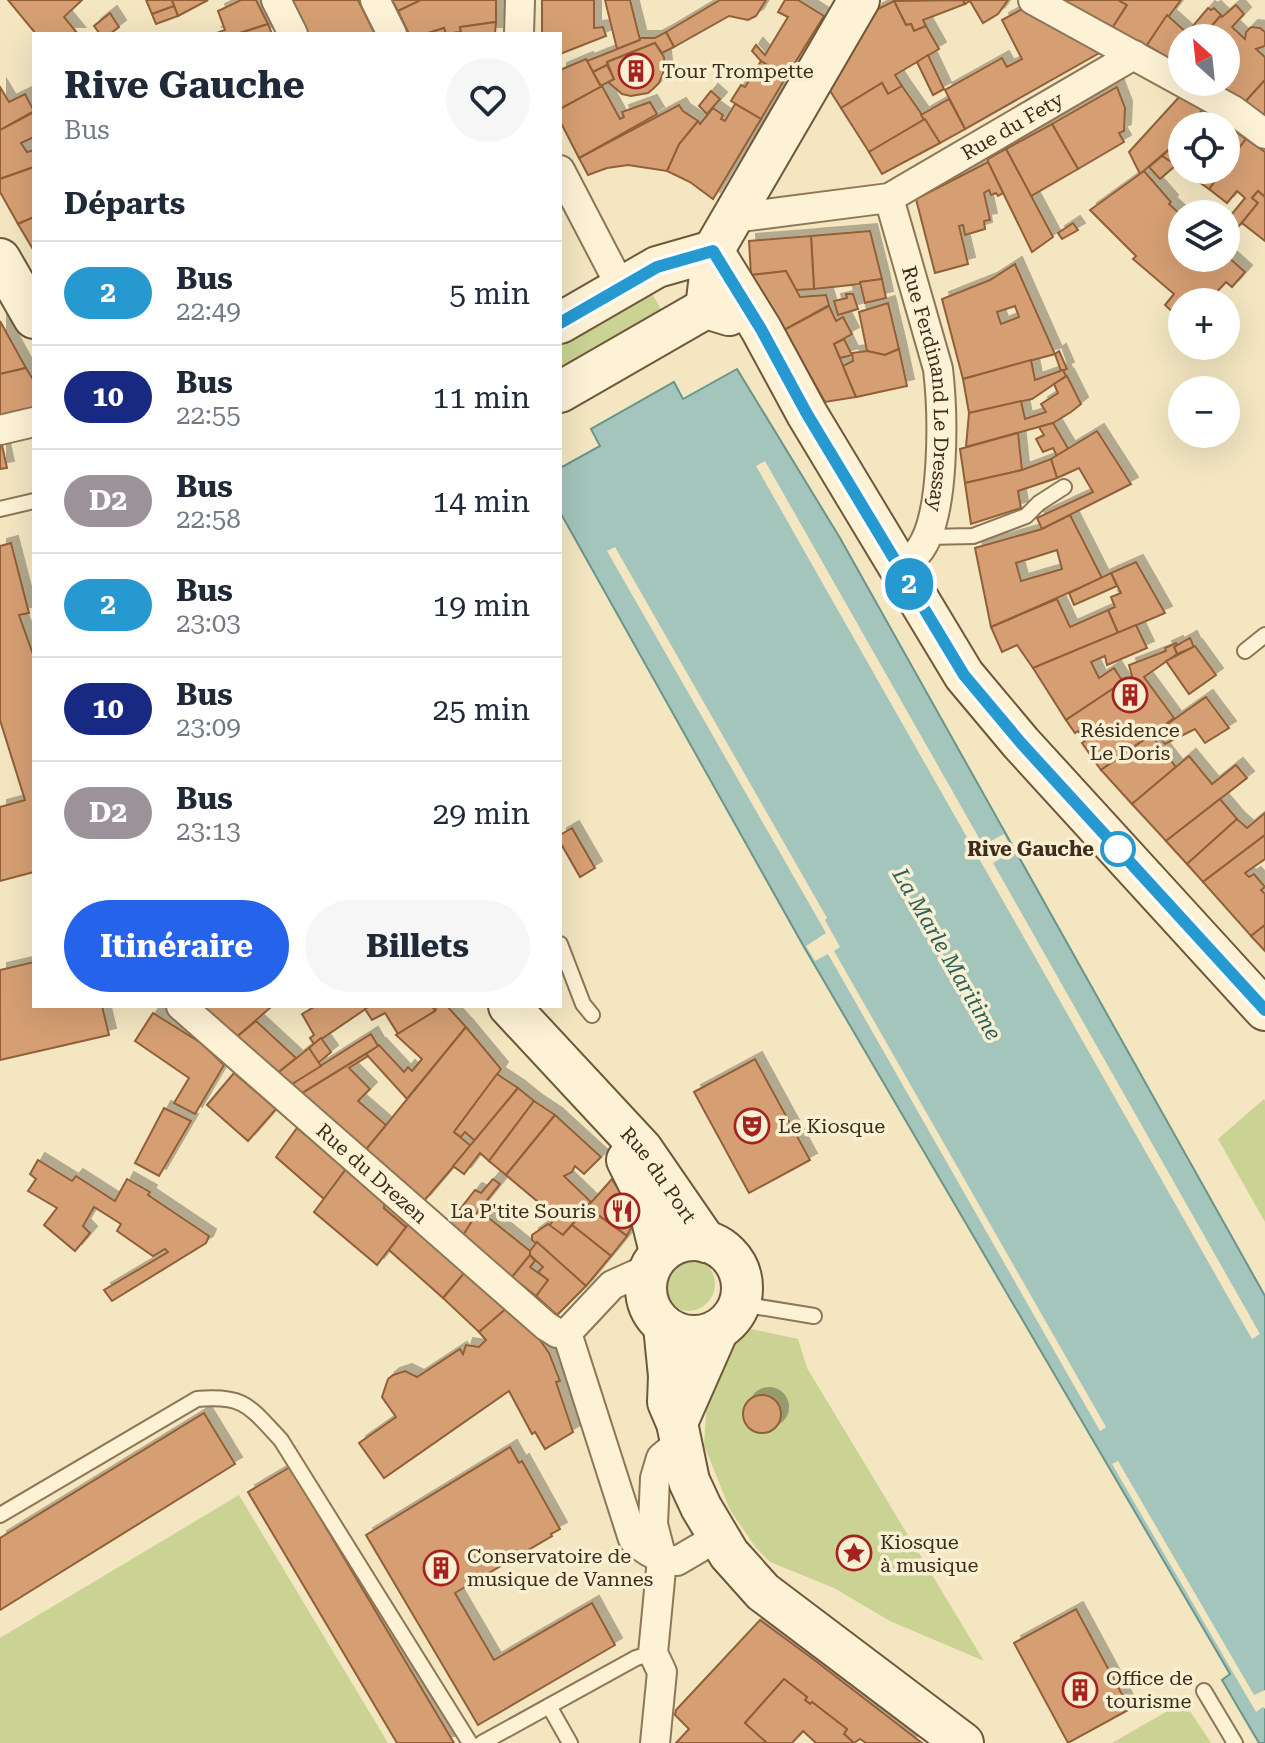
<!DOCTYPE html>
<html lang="fr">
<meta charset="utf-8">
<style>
:root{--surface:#fff;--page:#f6f6f7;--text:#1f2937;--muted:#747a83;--line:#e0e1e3;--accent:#2563eb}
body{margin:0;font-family:"Roboto Serif",serif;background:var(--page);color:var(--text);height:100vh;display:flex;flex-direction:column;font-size:30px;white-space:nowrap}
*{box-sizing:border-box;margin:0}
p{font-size:26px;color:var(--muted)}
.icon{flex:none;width:44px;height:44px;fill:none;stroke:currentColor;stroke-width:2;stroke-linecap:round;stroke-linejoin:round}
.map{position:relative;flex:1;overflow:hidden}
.drawer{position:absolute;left:32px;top:32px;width:530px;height:976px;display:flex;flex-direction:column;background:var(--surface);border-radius:0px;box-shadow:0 8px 32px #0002}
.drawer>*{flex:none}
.badge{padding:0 16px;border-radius:26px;font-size:28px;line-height:52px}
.needle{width:52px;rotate:333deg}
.buttons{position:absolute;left:1168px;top:24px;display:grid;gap:16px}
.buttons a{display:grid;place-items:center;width:72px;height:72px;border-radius:50%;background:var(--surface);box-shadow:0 8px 32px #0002;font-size:40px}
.map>.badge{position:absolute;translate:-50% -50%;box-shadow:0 0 0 4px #fff}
h2{padding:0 32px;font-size:30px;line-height:72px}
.round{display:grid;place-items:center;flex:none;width:84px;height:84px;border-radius:42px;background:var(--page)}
.head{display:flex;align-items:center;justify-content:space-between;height:136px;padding:0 32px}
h1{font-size:38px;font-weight:700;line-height:60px}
.cta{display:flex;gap:16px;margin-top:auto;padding:16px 32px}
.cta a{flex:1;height:92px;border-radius:48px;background:var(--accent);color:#fff;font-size:32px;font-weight:700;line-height:92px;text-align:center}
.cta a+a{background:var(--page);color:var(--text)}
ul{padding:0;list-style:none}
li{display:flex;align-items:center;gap:24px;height:104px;padding:0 32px;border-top:2px solid var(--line)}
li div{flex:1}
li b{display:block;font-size:30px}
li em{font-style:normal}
li .badge{min-width:88px;font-weight:700;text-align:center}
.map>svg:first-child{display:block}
</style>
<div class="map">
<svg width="1265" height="1743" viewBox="0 0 1265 1743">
<defs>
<filter id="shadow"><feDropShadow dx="7" dy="-7" stdDeviation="0" flood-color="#0004"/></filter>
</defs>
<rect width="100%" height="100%" fill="#f3e6c1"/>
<g fill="#cad394">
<polygon points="650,290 663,313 560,375 560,345"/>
<polygon points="1264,1099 1265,1101 1265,1222 1218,1139"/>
<circle cx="688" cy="1284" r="27"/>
<polygon points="751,1329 798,1339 807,1368 984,1661 890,1621 834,1588 770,1562 756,1548 730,1510 704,1445 707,1399 719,1361"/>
<polygon points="239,1495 388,1743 0,1743 0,1638"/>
<polygon points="1184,1702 1211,1743 1112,1743 1178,1705"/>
</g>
<polygon fill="#a4c5bc" stroke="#6a958b" stroke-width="2" points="737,369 840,538 1265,1296 1265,1743 1259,1743 1222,1680 1230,1674 804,947 560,512 560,468 600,446 591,429 674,382 683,399"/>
<g fill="#f3e6c1">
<polygon points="765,461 983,845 1004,834 1008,842 1013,851 993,863 1260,1334 1252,1339 756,466"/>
<polygon points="615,547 827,918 825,920 840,947 834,951 1106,1427 1100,1431 828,954 815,961 806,946 826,933 607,551"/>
<polygon points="1118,1461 1254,1695 1265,1690 1265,1709 1263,1707 1256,1712 1112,1464"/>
</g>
<g fill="#d69f73" stroke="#915f39" stroke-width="2" fill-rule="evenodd" filter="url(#shadow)">
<polygon points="8,0 82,0 64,17 78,34 36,34"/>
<polygon points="146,0 172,0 174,6 152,14"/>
<polygon points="172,0 208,0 178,16"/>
<polygon points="241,0 256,0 268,24 237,34 214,34 225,30 218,11"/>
<polygon points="290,0 358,0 375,34 308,34"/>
<polygon points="392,0 421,0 398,11"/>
<polygon points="421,0 496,0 496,22 460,27 461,32 446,34 444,28 425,34 409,34 398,11"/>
<polygon points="542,0 594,0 594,28 603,27 606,36 560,54 560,34 542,34"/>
<polygon points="605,0 630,0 640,40 617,49"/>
<polygon points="720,0 766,0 756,16 748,20 729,16 674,47 666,32"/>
<polygon points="785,0 798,0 824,16 786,77 761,61 752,51 756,45 765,55 788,17 778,12"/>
<polygon points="963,0 965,4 923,20 926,26 914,31 911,24 906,25 894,1"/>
<polygon points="963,0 1008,0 998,14 983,23 970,1 965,4"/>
<polygon points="1057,0 1118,0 1127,5 1111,30"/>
<polygon points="1118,0 1181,0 1144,49 1111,30 1127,5"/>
<polygon points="894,1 906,25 911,24 914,31 926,26 939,49 895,75 902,86 888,94 882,83 841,108 827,86 876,10"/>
<polygon points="1236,5 1244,14 1232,27 1245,39 1246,32 1251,27 1260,28 1265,32 1265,46 1256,49 1265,57 1265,80 1245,102 1210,82 1226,82 1226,38 1201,38 1221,15 1222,17"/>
<polygon points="174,6 178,16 156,24 152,14"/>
<polygon points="1024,8 1101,52 965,129 945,90 1002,58 1007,67 1022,59 1002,20"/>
<polygon points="1208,8 1211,10 1214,8 1221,15 1201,38 1182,38 1182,60 1179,64 1147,45 1167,15 1187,33"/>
<polygon points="110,13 119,27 110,34 100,34 94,26"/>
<polygon points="496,22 495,34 425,34 444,28 446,34 461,32 460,27"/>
<polygon points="268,24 272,34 237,34"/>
<polygon points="666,32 674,47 662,53 655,43 607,62 607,65 593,72 587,61 640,40 640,38 655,38"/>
<polygon points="655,43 664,57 665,68 659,83 654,88 648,93 631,96 622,94 608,82 614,79 607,62"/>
<polygon points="928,55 944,89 933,95 917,62"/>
<polygon points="586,59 601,87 560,109 560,70"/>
<polygon points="761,61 786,77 761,119 731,101 741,85 745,87"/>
<polygon points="607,65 614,79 601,86 593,72"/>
<polygon points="1265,80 1265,118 1245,102"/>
<polygon points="882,83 888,94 902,86 925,119 869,152 841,108"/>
<polygon points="602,86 620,119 624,117 622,112 650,102 657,114 579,158 560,121 560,109"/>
<polygon points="0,87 9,102 25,94 34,111 0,130"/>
<polygon points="1117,87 1125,108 1124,131 1119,133 1124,142 1078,169 1052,124"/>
<polygon points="711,91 720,99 707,114 699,106"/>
<polygon points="1180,96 1202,110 1191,126 1182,126 1182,138 1140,174 1129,152"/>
<polygon points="949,99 965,129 940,143 921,115"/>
<polygon points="735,104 761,119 713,199 690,182 667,171 679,144 698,121 700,124 713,108 723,115 721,119 725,121"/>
<polygon points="679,105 683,111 698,121 679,144 667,171 628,165 607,168 588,175 579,158"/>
<polygon points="1202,110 1230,128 1226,133 1226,126 1191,126"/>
<polygon points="34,112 34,137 21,143 27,152 34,150 34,167 0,179 0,130"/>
<polygon points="925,119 940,143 882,174 869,152"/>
<polygon points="1052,124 1078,169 1031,196 1006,149"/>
<polygon points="1230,128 1246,139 1226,165 1226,133"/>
<polygon points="1182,138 1182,170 1162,156"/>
<polygon points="1246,139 1265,152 1265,197 1258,191 1252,198 1258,203 1234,232 1226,226 1226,221 1245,198 1237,191 1227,203 1209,189 1223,170 1226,170 1226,165"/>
<polygon points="1006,149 1053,237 1032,252 988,162 988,159"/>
<polygon points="1162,156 1176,165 1160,179 1149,167"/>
<polygon points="988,162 1003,193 998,196 996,193 991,195 989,190 984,193 990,220 984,221 985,229 965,235 963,225 959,226 968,264 935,273 916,199"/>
<polygon points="34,167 34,217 18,224 0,192 0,179"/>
<polygon points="1197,170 1223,170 1209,189 1192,177"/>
<polygon points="1144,171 1171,202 1169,204 1180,214 1182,258 1226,258 1226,255 1245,272 1232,287 1226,282 1207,302 1182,302 1182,321 1165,305 1174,294 1133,259 1136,256 1090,210"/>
<polygon points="1258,191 1265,197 1265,241 1242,223 1258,203 1252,198"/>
<polygon points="34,217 34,251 18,224"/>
<polygon points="1073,223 1078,230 1062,239 1058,233"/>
<polygon points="870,231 882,279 860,282 860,284 814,289 811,236"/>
<polygon points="811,236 814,289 796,290 786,271 751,275 749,241"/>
<path d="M1015 264 1055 354 963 379 942 299 990 280ZM1015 306 1019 317 1001 324 997 312Z"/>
<polygon points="786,271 800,297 826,295 829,305 784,330 751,275"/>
<polygon points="882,279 886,298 865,303 860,282"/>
<polygon points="846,294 853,294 858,309 838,315 834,301 847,298"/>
<polygon points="888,303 899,349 885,355 867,351 859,312"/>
<polygon points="829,306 836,321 843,317 852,334 834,344 856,397 825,402 784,330"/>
<polygon points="0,321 26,368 0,374"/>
<polygon points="844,339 852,355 840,358 834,344"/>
<polygon points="899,349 907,386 856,397 843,366 853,361 852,353 867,351 885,355"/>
<polygon points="1059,351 1067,369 1061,371 1055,354"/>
<polygon points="1031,360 1035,380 1063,370 1066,376 1032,399 969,413 963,379"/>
<polygon points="26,368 34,381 34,407 0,415 0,374"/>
<polygon points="1067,376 1081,404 1071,412 1053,423 966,447 969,413 1021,401 1025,419 1046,412 1041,404 1058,393 1054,384"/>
<polygon points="1053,423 1069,450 1057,456 1053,448 1043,452 1036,439 1044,435 1039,427"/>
<polygon points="1097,431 1131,484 1042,529 1037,518 1093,492 1079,468 1057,478 1051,459"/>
<polygon points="1018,433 1022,470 965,483 960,449"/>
<polygon points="0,436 7,468 0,469"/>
<polygon points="1051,459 1057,478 1018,491 1021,508 971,524 965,483 1022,470"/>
<path d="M1070 515 1102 578 991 627 975 548 1042 529ZM1057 550 1062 569 1021 581 1016 563Z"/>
<polygon points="11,543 29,613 19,615 34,657 34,872 0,881 0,807 25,800 0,720 0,546"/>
<polygon points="1136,562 1165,613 1118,633 1108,610 1115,607 1111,597 1121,593 1111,573"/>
<polygon points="1111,573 1117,586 1074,605 1069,593"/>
<polygon points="1057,599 1070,627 1108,610 1118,633 1033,668 1017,645 1002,652 991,627"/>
<polygon points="1136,625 1147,648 1107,665 1105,656 1091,662 1099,678 1114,668 1123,682 1066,720 1033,668"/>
<polygon points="1190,638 1194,647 1177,654 1174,647"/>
<polygon points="1176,643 1177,645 1174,647 1177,654 1144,677 1174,718 1101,770 1082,743 1085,741 1078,731 1075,733 1066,720 1132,676 1129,665 1166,651 1165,648"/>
<polygon points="1195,646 1216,675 1189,694 1166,661"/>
<polygon points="1206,697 1229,728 1205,743 1195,729 1165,744 1156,732"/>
<polygon points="1151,735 1176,767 1132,804 1101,770"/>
<polygon points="1189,756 1212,784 1236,765 1247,778 1166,841 1132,804"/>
<polygon points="1220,799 1237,819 1187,864 1166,841"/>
<polygon points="1265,813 1265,835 1203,882 1187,864 1237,819 1247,828"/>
<polygon points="572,828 595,868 580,877 560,842 560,835"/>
<polygon points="1265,835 1265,859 1245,873 1249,877 1254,874 1265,887 1261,890 1265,894 1265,925 1251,936 1203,882"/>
<polygon points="1265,925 1265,951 1251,936"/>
<polygon points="34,962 34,1006 102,1006 109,1035 0,1060 0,970"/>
<polygon points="200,1006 270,1006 271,1007 232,1041"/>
<polygon points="316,1006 370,1006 314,1044 310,1038 314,1035 302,1014"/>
<polygon points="370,1006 432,1006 435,1011 398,1034 385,1013 372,1020 365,1009"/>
<polygon points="437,1006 447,1006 466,1027 407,1099 366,1054 379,1045 404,1072 408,1067 412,1071 422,1059 396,1035 435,1011"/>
<polygon points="153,1013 201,1043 224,1065 195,1114 174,1103 189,1078 135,1041"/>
<polygon points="256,1021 296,1058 274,1076 232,1041"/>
<polygon points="466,1027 501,1069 454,1132 471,1146 423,1202 363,1153"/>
<polygon points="371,1034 378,1046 297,1096 287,1087"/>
<polygon points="321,1038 331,1052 318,1063 309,1048"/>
<polygon points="309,1048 321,1066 287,1087 274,1076"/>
<polygon points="366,1054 368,1056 349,1068 370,1089 358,1101 386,1125 363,1153 296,1097"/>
<polygon points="755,1059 810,1160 749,1193 694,1092"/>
<polygon points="234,1073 276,1109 248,1141 207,1105"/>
<polygon points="497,1074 518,1088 475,1141 465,1132 461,1137 454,1132"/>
<polygon points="518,1088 534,1101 489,1161 480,1153 464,1174 453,1166"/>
<polygon points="534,1101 555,1115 506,1175 489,1161"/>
<polygon points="164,1108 191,1121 159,1176 135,1163"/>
<polygon points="555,1115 601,1157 584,1174 575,1166 572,1172 564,1176 591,1202 563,1235 549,1226 556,1217 506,1175"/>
<polygon points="297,1128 346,1169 324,1199 276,1157"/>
<polygon points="38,1160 72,1181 76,1176 115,1201 127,1179 150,1192 148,1195 209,1236 206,1243 112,1301 104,1290 168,1252 165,1249 153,1256 117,1231 121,1224 94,1207 83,1226 90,1233 75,1251 44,1225 57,1208 28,1191 36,1179 30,1174"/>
<polygon points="346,1169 385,1203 384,1208 406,1227 377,1265 314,1212"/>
<polygon points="493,1179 500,1184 479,1210 461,1239 447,1226 475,1190 481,1193"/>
<polygon points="612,1179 628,1205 633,1224 627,1236 587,1207"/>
<polygon points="385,1203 410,1222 406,1227 384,1208"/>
<polygon points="587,1207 627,1236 611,1256 572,1225"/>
<polygon points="479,1210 530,1251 530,1255 512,1277 462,1237"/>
<polygon points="410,1222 466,1271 443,1298 389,1250"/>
<polygon points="548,1224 563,1235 572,1225 611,1256 586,1286 532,1240 532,1235"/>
<polygon points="537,1242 586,1286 557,1315 536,1296 548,1280 538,1272 543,1267 530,1255 530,1251"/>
<polygon points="530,1255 535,1261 530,1267 548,1280 536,1296 512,1277"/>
<polygon points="466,1271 508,1307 479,1332 443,1298"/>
<polygon points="508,1307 530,1326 549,1353 560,1381 556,1382 573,1432 545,1449 535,1432 532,1434 509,1391 384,1478 359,1443 396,1417 382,1397 388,1379 393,1375 405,1371 417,1377 460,1349 463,1354 466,1345 479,1347 486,1340 479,1332"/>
<circle cx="762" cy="1414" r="19"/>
<polygon points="204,1413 235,1464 0,1610 0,1538"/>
<polygon points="510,1447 519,1463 522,1461 560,1529 551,1534 552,1536 455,1593 494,1660 592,1603 615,1645 478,1725 366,1535"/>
<polygon points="290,1467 454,1743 397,1743 248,1492"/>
<polygon points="1076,1609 1130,1709 1068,1743 1014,1643"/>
<polygon points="760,1620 813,1659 922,1743 866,1743 860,1739 854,1743 844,1734 847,1729 812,1702 810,1704 805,1700 807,1697 784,1679 745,1723 767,1743 676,1743 689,1729 675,1715 676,1710"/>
<polygon points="784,1679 807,1697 805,1700 810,1704 812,1702 847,1729 844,1734 854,1743 816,1743 803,1731 792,1743 767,1743 745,1723"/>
</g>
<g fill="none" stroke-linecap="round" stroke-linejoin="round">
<g stroke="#8f7656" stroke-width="18">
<g id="service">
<polyline points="0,509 34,501"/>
<polyline points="926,537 973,536 1026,516 1039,503 1064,487"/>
<polyline points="1245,651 1265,635"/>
<polyline points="560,944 583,1004 592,1015"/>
<polyline points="741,1302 759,1307 814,1316"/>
<path d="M0 1515 197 1399C245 1395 249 1406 281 1440L470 1743"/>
<polyline points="1204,1691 1235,1743"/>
<polyline points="549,1706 570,1743"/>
<polyline points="482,1743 636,1658 653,1653"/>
</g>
</g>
<g stroke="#8f7656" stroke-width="32">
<g id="minor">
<polyline points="276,0 293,34"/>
<polyline points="375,0 392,34"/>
<polyline points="1033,0 1233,110 1265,134"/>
<polyline points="519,34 520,0"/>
<polyline points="560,170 621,287"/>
<path id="s1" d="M889 198 938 369C943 411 946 519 918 552 913 558 904 562 898 567"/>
<path id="s2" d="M733 218 889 198 1134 55"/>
<polyline points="0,430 34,422"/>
<path id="s3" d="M181 1006 546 1326 557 1333H567"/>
<path d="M650 1268 612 1285 567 1333 633 1539C646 1552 658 1558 677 1561L718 1537"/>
<polyline points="655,1743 662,1672 653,1653 662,1559 653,1524 655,1478 661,1458 681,1441"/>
</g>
</g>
<g stroke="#715739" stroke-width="44">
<g id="secondary">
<polyline points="713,251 761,329 807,414 964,675 1021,743 1265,1010"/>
<polyline points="0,259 34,318"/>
<polyline points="706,308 713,251 859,0"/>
<polyline points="560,323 657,267 713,251"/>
<polyline points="560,392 706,308 729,315"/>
<path id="s4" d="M509 1006 642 1149 706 1242"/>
<polyline points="627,1160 647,1200 660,1252"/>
<circle cx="694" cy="1288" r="48"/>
<polyline points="664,1326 669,1376 668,1402 677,1423 689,1481 701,1507 729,1554 763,1592 963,1743"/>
<polyline points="677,1423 718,1330"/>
</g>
</g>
<use href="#service" stroke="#fdf2d6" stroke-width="14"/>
<use href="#minor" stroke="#fdf2d6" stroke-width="28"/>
<use href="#secondary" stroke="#fdf2d6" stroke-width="40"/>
</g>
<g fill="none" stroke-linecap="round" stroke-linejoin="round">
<g stroke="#fff" stroke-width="18">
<polyline id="line" points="560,323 657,267 713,251 761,329 807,414 964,675 1021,743 1265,1010"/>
</g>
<use href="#line" stroke="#2699d1" stroke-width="12"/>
</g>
<defs>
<g id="building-ring" transform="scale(1.8)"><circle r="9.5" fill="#f9efd2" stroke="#a6221f" stroke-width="1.5"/><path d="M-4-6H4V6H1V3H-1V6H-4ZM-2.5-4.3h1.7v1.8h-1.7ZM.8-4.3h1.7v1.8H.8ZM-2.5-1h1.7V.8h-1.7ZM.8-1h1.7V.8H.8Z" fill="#a6221f"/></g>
<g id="theatre-ring" transform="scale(1.8)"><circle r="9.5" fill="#f9efd2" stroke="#a6221f" stroke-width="1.5"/><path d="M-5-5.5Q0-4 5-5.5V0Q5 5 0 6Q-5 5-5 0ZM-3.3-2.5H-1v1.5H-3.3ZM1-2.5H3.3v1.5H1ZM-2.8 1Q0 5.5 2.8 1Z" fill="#a6221f"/></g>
<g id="restaurant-ring" transform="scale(1.8)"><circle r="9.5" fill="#f9efd2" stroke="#a6221f" stroke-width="1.5"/><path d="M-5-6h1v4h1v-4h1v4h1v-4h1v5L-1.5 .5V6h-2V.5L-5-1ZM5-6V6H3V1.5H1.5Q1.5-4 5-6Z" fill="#a6221f"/></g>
<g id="sight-ring" transform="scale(1.8)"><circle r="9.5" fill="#f9efd2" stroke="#a6221f" stroke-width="1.5"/><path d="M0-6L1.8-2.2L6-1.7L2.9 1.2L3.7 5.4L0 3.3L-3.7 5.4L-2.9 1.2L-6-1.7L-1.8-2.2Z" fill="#a6221f"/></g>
</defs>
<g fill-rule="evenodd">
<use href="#building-ring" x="636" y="71"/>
<use href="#building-ring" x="1130" y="695"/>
<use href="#theatre-ring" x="752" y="1126"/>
<use href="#restaurant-ring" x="622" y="1211"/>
<use href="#sight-ring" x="854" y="1553"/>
<use href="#building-ring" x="441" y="1568"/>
<use href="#building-ring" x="1080" y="1690"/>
</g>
<circle fill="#fff" stroke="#2699d1" stroke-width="4" cx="1118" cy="849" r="16"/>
<g text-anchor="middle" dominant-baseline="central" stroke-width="7" stroke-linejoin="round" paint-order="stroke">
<g font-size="20" fill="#3d2d1c" stroke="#f9efd2" text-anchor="start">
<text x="662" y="71">Tour Trompette</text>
<text x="1130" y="730" text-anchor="middle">Résidence<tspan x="1130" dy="23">Le Doris</tspan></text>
<text x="778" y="1126">Le Kiosque</text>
<text x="596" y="1211" text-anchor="end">La P'tite Souris</text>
<text x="880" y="1542">Kiosque<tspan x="880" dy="23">à musique</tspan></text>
<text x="467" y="1556">Conservatoire de<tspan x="467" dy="23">musique de Vannes</tspan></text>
<text x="1106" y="1678">Office de<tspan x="1106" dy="23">tourisme</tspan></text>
</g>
<g font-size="20" fill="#3d2d1c" stroke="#f9efd2">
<text stroke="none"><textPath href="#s2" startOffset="300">Rue du Fety</textPath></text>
<text stroke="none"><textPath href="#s1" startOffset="196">Rue Ferdinand Le Dressay</textPath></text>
<text stroke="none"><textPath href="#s3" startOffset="254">Rue du Drezen</textPath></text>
<text stroke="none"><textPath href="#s4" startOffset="226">Rue du Port</textPath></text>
</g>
<g font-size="20" font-weight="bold" fill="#3d2d1c" stroke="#f9efd2" text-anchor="end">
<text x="1094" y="849">Rive Gauche</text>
</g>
<g font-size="22" font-style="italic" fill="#2a5f5d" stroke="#f9efd2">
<text transform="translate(947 954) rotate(60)">La Marle Maritime</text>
</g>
</g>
</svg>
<div class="buttons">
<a><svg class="needle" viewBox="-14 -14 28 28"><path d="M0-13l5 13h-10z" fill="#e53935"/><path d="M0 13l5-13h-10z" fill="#747a83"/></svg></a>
<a><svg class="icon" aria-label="locate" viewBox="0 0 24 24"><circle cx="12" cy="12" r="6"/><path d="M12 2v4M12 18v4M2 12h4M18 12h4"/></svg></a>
<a><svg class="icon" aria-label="layers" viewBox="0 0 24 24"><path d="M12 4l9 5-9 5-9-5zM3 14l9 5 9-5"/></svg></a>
<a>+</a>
<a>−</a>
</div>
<b class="badge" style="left:909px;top:584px;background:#2699d1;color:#fff">2</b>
<section class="drawer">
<div class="head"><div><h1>Rive Gauche</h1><p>Bus</p></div><a class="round"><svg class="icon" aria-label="heart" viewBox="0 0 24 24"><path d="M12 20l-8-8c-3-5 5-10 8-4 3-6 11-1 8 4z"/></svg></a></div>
<h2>Départs</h2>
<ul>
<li><span class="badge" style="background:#2699d1;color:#fff">2</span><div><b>Bus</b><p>22:49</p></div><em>5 min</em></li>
<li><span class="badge" style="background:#172983;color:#fff">10</span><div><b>Bus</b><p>22:55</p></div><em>11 min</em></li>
<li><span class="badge" style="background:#9b9399;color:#fff">D2</span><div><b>Bus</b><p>22:58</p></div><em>14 min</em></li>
<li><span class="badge" style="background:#2699d1;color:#fff">2</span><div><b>Bus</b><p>23:03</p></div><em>19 min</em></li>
<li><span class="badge" style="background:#172983;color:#fff">10</span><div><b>Bus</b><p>23:09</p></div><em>25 min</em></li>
<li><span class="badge" style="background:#9b9399;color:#fff">D2</span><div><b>Bus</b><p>23:13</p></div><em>29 min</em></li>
</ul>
<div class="cta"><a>Itinéraire</a><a>Billets</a></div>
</section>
</div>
